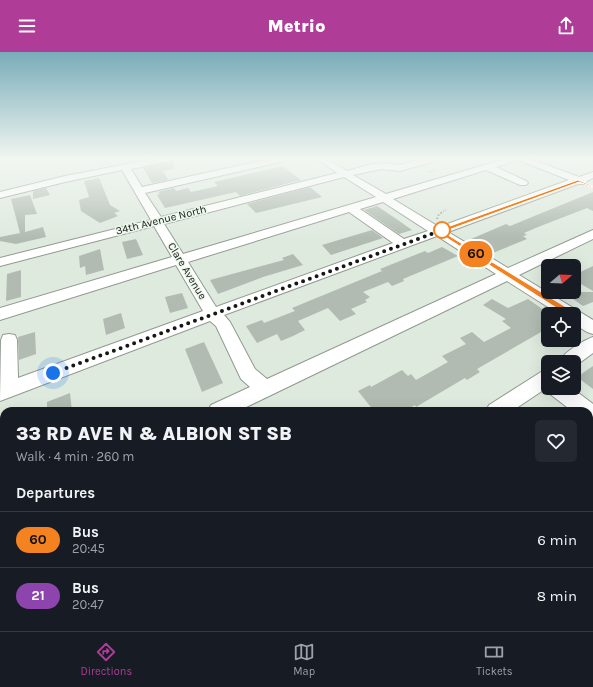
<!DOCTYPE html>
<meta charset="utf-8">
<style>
:root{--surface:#171b24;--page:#242831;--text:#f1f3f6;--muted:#9ea1a6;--line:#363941;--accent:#af3d98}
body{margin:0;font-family:Karla,sans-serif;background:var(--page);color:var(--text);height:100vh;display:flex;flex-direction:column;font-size:15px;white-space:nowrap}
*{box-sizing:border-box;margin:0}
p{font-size:13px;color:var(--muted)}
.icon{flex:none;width:22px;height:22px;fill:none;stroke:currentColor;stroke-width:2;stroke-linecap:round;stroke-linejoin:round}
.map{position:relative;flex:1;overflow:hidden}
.details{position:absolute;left:0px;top:355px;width:593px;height:224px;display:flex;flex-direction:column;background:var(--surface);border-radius:12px 12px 0 0;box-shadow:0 4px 16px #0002}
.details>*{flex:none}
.badge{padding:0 8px;border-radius:13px;font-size:14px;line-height:26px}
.needle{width:26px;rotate:71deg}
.tools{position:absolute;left:541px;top:207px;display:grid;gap:8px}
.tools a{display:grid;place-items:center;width:40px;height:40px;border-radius:6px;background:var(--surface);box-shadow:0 4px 16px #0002;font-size:20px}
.you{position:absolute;width:20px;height:20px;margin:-10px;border:3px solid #fff;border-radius:50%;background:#1a73e8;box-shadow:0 0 0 6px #1a73e833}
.map>.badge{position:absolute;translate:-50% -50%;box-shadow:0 0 0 2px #fff}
h2{padding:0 16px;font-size:15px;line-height:36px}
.round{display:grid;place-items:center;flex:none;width:42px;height:42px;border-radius:6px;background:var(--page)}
.headline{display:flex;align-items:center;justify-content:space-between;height:68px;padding:0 16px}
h1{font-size:19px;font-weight:800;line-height:30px}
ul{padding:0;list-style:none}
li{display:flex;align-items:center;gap:12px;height:56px;padding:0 16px;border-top:1px solid var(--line)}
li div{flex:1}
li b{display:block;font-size:15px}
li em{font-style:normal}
li .badge{min-width:44px;font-weight:700;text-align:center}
header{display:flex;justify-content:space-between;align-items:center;height:52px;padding:0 16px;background:var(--accent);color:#fff;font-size:18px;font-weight:800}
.tab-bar{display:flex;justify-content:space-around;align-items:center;height:56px;border-top:1px solid var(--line);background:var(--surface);font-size:11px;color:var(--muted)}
.tab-bar a{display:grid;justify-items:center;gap:2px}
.tab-bar .current{color:var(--accent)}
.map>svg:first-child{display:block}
</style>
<header><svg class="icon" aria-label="menu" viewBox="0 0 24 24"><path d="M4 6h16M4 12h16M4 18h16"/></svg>Metrio<svg class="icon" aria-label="share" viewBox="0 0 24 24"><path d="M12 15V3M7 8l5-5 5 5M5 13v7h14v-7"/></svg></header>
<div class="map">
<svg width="593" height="579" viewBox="0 0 593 579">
<rect width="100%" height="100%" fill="#dfeadf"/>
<g fill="#b1bbb1">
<polygon points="174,109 174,117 163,119 168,128 152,131 143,116"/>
<polygon points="283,114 301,128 240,144 236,140 165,156 157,143 160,142 158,140 174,136 176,139 188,136 191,140 218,134 214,130"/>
<polygon points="99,126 110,153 120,159 114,161 118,164 100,171 81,159 79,148 89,145 84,129"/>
<polygon points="310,135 322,145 256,161 247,152"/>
<polygon points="46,136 50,143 33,147 33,139"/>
<polygon points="593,140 593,159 587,156 538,175 524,181 527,183 523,184 527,187 493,201 471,187 506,172 510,174"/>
<polygon points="30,143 37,162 25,163 25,180 43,175 46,185 16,192 0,189 0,185 20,181 11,147"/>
<polygon points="377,154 395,166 412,178 399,182 364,158"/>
<polygon points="372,178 383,186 331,203 322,193"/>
<polygon points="136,187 143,203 127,207 122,190"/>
<polygon points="442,195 458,204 403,227 404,229 392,234 388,230 363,240 370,245 365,248 367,250 351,257 356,262 340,269 328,256 298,269 305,278 293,284 281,289 277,282 257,291 246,274 262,268 264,271 295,259 292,256 382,219 380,217 425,199 428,201"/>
<polygon points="100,197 104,218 86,223 85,214 80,216 79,204"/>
<polygon points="293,202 303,213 263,225 218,242 210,228 284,208 282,206"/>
<polygon points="593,214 593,239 574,228 574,223"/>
<polygon points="21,218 21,245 6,249 7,222"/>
<polygon points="563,240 593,240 593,250 583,254"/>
<polygon points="182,241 188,256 170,261 165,245"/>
<polygon points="492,247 508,256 528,247 548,261 548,276 477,317 480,320 467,328 465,326 416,355 415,353 404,359 374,359 358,339 370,333 371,335 402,318 408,324 411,322 416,328 448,310 442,304 466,292 460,286 472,280 484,290 511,276 502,269 506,267 483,253"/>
<polygon points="121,261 125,276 106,283 103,267"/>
<polygon points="35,280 36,302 19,308 18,285"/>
<polygon points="204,290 223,331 202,340 185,297"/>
<polygon points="593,314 593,337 577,325"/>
<polygon points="70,341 72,359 47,359 47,350"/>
</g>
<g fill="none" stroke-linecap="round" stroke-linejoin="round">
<g stroke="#919a90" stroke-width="2">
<g id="minor">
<path d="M158 106H175L171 109 131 117 142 135 273 106H288L284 109 145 141 161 165 337 121 316 106H326L347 119 372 112 381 111 400 113 426 106H440L439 108 400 119 381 117 353 123 386 142 508 106H528L579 125 593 120V126L587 129 586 132H578L448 180 508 216 593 178V187L519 223 593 268V282L587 280 574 272V262H559L507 229 238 359H208L211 353 250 335 241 327 216 274 210 269 0 349 1 288 3 283 9 282 15 283 17 288 18 326 203 259 176 213 0 268V256L172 205 154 174 0 214V206L151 168 122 118 65 130 0 146V140L65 124ZM518 108 569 128 439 175 393 147 486 118 520 133H526L528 131 526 129 496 115ZM344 125 376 145 183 202 164 172ZM383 150 428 179 404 187 360 157ZM349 160 393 191 216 255 188 210ZM437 184 496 222 267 327 255 317 230 270 224 263Z"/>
<path d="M593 285V301L574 315V310H559C564 300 582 289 593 285Z"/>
<polygon points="548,317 548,336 572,336 593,352 593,366 589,367 589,359 572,359 550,342 547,336 548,335 512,359 486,359 489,353 541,320"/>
<polygon points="4,448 4,473 0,474 0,449"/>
<polygon points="593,519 593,550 589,552 589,521"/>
<polygon points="149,575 183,575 181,579 147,579"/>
<polygon points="538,575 570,575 568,579 536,579"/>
</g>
</g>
<g stroke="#a2aaa2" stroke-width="1.5" stroke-dasharray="1 1.5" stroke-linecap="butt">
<polyline points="428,120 438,117"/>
<polyline points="441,161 446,158"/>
</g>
<polyline stroke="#a2aaa2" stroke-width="2" stroke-dasharray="1.5 2" stroke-linecap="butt" points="437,167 439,162 443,160"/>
<use href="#minor" fill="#fff" fill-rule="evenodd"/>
</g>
<linearGradient id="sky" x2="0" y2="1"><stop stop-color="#79acb9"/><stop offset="0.57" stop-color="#f1f6f1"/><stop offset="1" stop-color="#f1f6f1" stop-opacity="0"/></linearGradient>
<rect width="593" height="187" fill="url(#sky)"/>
<polygon fill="#f58220" stroke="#fff" points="578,128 593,134 593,135 579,130 443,180 574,260 574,264 569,264 436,179"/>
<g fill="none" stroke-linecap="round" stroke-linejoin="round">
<polyline stroke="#151915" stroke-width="4" stroke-dasharray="0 7.2" points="53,321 445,177 442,178"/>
</g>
<circle fill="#fff" stroke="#f58220" stroke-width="2" cx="442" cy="178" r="8"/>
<g text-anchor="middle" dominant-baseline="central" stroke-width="3" stroke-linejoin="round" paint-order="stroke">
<g font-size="11" fill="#151915" stroke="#edf7ec">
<text transform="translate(161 168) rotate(-14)">34th Avenue North</text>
<text transform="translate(187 219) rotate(59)">Clare Avenue</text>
</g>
</g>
</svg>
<div class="tools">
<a><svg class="needle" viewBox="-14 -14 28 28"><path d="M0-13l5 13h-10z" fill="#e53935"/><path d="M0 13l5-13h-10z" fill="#9ea1a6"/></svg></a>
<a><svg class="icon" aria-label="locate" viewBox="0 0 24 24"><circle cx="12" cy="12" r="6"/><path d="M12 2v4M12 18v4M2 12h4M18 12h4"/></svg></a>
<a><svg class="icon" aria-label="layers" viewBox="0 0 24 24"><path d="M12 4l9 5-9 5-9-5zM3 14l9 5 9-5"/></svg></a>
</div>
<div class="you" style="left:53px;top:321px"></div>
<b class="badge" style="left:476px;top:202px;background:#f58220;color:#111">60</b>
<section class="details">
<div class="headline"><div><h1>33 RD AVE N &amp; ALBION ST SB</h1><p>Walk · 4 min · 260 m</p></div><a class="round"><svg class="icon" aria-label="heart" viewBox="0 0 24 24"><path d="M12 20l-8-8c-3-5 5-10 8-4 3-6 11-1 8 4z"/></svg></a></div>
<h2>Departures</h2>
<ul>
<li><span class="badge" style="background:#f58220;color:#111">60</span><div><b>Bus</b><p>20:45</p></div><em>6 min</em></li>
<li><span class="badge" style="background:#8e44ad;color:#fff">21</span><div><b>Bus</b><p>20:47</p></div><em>8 min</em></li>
</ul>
</section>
</div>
<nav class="tab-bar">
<a class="current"><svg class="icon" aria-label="directions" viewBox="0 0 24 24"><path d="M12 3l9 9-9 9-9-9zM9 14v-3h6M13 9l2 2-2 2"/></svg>Directions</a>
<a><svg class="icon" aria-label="map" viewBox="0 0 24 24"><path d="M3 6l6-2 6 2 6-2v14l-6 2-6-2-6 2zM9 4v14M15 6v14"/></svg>Map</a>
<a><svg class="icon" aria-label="tickets" viewBox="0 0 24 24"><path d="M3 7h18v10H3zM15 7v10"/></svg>Tickets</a>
</nav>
